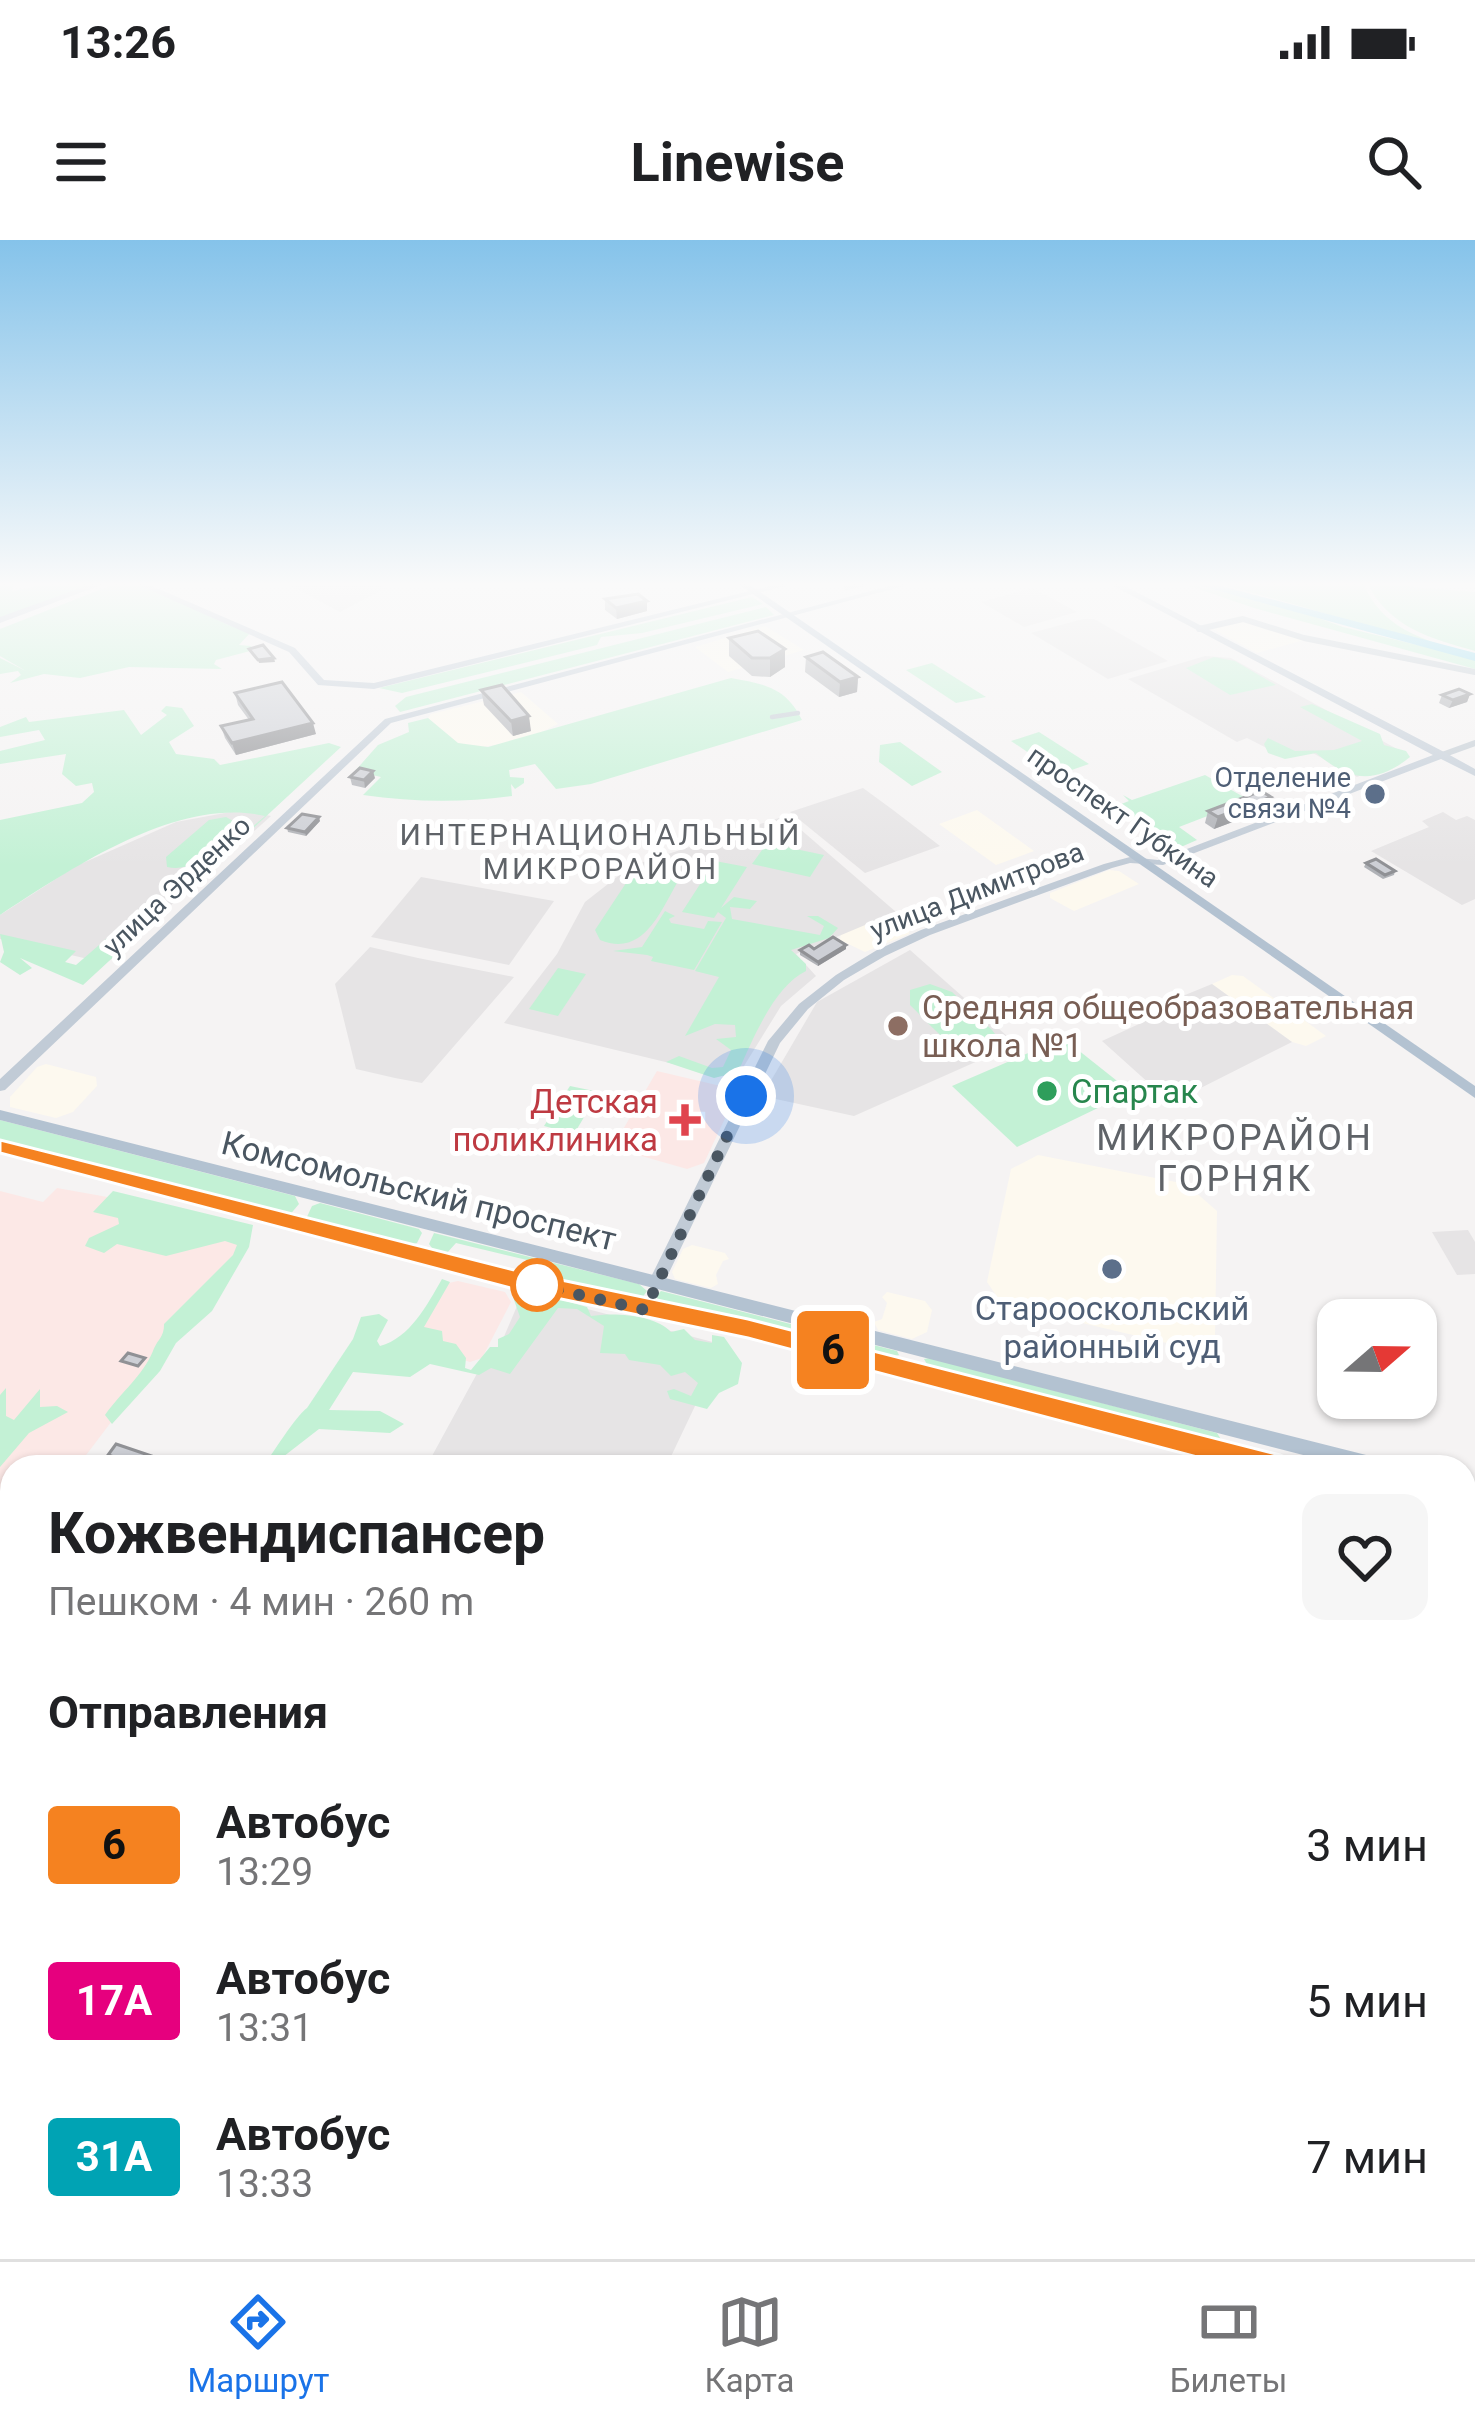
<!DOCTYPE html>
<html lang="ru">
<meta charset="utf-8">
<style>
:root{--surface:#fff;--page:#f6f6f6;--text:#202124;--muted:#757577;--line:#e0e0e0;--accent:#1a73e8}
body{margin:0;font-family:Roboto,sans-serif;background:var(--page);color:var(--text);height:100vh;display:flex;flex-direction:column;font-size:45px;white-space:nowrap}
*{box-sizing:border-box;margin:0}
p{font-size:39px;color:var(--muted)}
.icon{flex:none;width:66px;height:66px;fill:none;stroke:currentColor;stroke-width:2;stroke-linecap:round;stroke-linejoin:round}
.map{position:relative;flex:1;overflow:hidden}
.side{position:absolute;left:0px;top:1215px;width:1476px;height:804px;display:flex;flex-direction:column;background:var(--surface);border-radius:36px 36px 0 0;box-shadow:0 3px 9px #0004}
.side>*{flex:none}
.badge{padding:0 24px;border-radius:9px;font-size:42px;line-height:78px}
.needle{width:78px;rotate:70deg}
.buttons{position:absolute;left:1317px;top:1059px;display:grid;gap:24px}
.buttons a{display:grid;place-items:center;width:120px;height:120px;border-radius:24px;background:var(--surface);box-shadow:0 3px 9px #0004;font-size:60px}
.you{position:absolute;width:60px;height:60px;margin:-30px;border:9px solid #fff;border-radius:50%;background:#1a73e8;box-shadow:0 0 0 18px #1a73e833}
.map>.badge{position:absolute;translate:-50% -50%;box-shadow:0 0 0 6px #fff}
h2{padding:0 48px;font-size:45px;line-height:108px}
.round{display:grid;place-items:center;flex:none;width:126px;height:126px;border-radius:24px;background:var(--page)}
.head{display:flex;align-items:center;justify-content:space-between;height:204px;padding:0 48px}
h1{font-size:57px;font-weight:700;line-height:90px}
ul{padding:0;list-style:none}
li{display:flex;align-items:center;gap:36px;height:156px;padding:0 48px}
li div{flex:1}
li b{display:block;font-size:45px}
li em{font-style:normal}
li .badge{min-width:132px;font-weight:700;text-align:center}
.status{display:flex;justify-content:space-between;align-items:center;height:84px;padding:0 60px;background:var(--surface);direction:ltr}
.status svg{height:33px;fill:currentColor}
header{display:flex;justify-content:space-between;align-items:center;height:156px;padding:0 48px;background:var(--surface);font-size:54px;font-weight:700}
.menu{display:flex;justify-content:space-around;align-items:center;height:168px;border-top:3px solid var(--line);background:var(--surface);font-size:33px;color:var(--muted)}
.menu a{display:grid;justify-items:center;gap:6px}
.menu .current{color:var(--accent)}
.map>svg:first-child{display:block}
</style>
<div class="status"><b>13:26</b><svg viewBox="0 0 49 12"><path d="M0 12V9h3v3zM5 12V6h3v6zM10 12V3h3v9zM15 12V0h3v12zM26 1h20v11H26zM47 4h2v5h-2z"/></svg></div>
<header><svg class="icon" aria-label="menu" viewBox="0 0 24 24"><path d="M4 6h16M4 12h16M4 18h16"/></svg>Linewise<svg class="icon" aria-label="search" viewBox="0 0 24 24"><circle cx="10" cy="10" r="6"/><path d="M15 15l6 6"/></svg></header>
<div class="map">
<svg width="1475" height="2019" viewBox="0 0 1475 2019">
<rect width="100%" height="100%" fill="#f5f3f3"/>
<g fill="#fdf9ef">
<polygon points="1234,378 1304,400 1257,413 1211,388"/>
<polygon points="765,386 804,410 728,432 695,407"/>
<polygon points="521,452 558,484 525,500 476,508 458,503 428,478 431,474"/>
<polygon points="977,570 981,573 1034,611 996,625 939,584"/>
<polygon points="1109,630 1119,631 1139,644 1074,671 1050,658 1050,653"/>
<polygon points="896,672 911,685 909,694 865,712 840,700 841,692"/>
<polygon points="1232,735 1243,736 1326,796 1306,806 1292,802 1212,744"/>
<polygon points="46,824 96,837 97,846 73,872 56,878 10,867 10,857 37,827"/>
<polygon points="1038,915 1186,944 1217,971 1215,1098 1196,1110 1002,1064 987,1042 1011,929"/>
<polygon points="692,1005 725,1013 729,1019 723,1021 716,1035 718,1044 711,1048 675,1039 672,1032 683,1009"/>
<polygon points="887,1052 925,1061 932,1070 927,1092 912,1099 878,1090 874,1082 882,1079 887,1063 882,1057"/>
</g>
<g fill="#e6e4e5">
<polygon points="286,343 380,343 386,348 340,372"/>
<polygon points="1033,348 1077,372 1024,387 981,362"/>
<polygon points="1083,379 1094,379 1168,421 1108,439 1031,393"/>
<polygon points="1205,416 1231,418 1408,515 1357,537 1309,511 1286,518 1247,498 1237,502 1128,439"/>
<polygon points="863,548 893,570 940,606 865,633 790,572"/>
<polygon points="241,570 271,576 106,723 0,699 0,675 76,626 176,582"/>
<polygon points="1443,572 1456,580 1467,576 1475,580 1475,659 1462,665 1371,611 1429,587 1422,581"/>
<polygon points="785,576 896,672 796,714 816,736 781,766 736,839 504,783 557,714 585,662 631,626"/>
<polygon points="421,637 554,661 509,725 371,697"/>
<polygon points="370,707 418,718 514,737 422,843 395,838 356,829 335,744"/>
<polygon points="910,710 1016,804 854,876 762,856 817,762"/>
<polygon points="1212,744 1292,802 1171,863 1102,801 1163,773 1173,766 1168,762"/>
<polygon points="1468,990 1475,1002 1475,1034 1457,1035 1432,992"/>
<polygon points="523,1052 724,1105 666,1227 426,1227 480,1128 497,1113"/>
</g>
<g fill="#fce8e6">
<polygon points="657,831 725,847 735,857 704,923 687,929 624,911 618,898"/>
<polygon points="57,948 169,968 250,999 77,1227 12,1227 12,1313 0,1329 0,951 43,962"/>
<polygon points="458,1041 505,1052 511,1062 482,1118 470,1122 421,1107 415,1094 444,1044"/>
</g>
<g fill="#c3f1d5">
<polygon points="0,343 15,343 12,351 53,343 101,343 0,378"/>
<path d="M117 343C166 343 208 383 251 392L239 405 251 406 250 411 216 420 214 424 222 429 129 427 80 438 44 434 10 443 21 435 18 431 0 434V418L26 431 0 416V389Z"/>
<polygon points="1181,343 1277,363 1343,387 1475,419 1475,429 1254,368"/>
<path d="M1214 343H1363C1381 387 1421 399 1463 412 1379 392 1298 363 1214 343Z"/>
<path d="M1367 343 1475 352V411C1430 398 1390 388 1367 343Z"/>
<polygon points="752,357 763,364 642,393 601,397 597,405 402,453 379,448"/>
<polygon points="766,367 774,375 400,472 395,466 406,457"/>
<polygon points="1214,417 1235,421 1276,445 1230,455 1186,428"/>
<polygon points="932,423 986,457 956,463 906,430"/>
<path d="M731 438C764 444 786 447 802 480L591 544 556 549 535 524 509 530 510 537 524 538V543L515 549 511 544 512 556C461 563 413 562 363 555L381 537 355 531 378 505 409 492 408 483 428 478 458 503 488 507Z"/>
<path d="M1312 464 1380 494 1384 505 1406 511 1410 517C1374 546 1348 540 1316 513L1285 519 1268 513 1264 504 1268 498 1295 511 1334 510 1362 501 1300 467Z"/>
<path d="M166 466 182 468 194 486 169 502 176 514 214 519 220 525 329 503 341 507 180 656 174 655 265 576C177 556 71 629 0 675V580L82 563 94 552 92 543 76 546 62 534 66 514 0 524V511L45 500 39 490 0 497V487L26 477 29 482 124 470 141 495 167 475 161 471Z"/>
<polygon points="1039,492 1089,524 1060,534 1011,501"/>
<polygon points="900,502 942,532 912,546 879,522 880,505"/>
<polygon points="1205,535 1249,560 1179,587 1197,600 1174,610 1111,568 1129,561 1123,555 1132,560"/>
<path d="M226 577 237 583 236 587C215 607 198 633 167 627L166 617 209 580Z"/>
<polygon points="767,603 824,615 810,637 752,624"/>
<path d="M715 621 747 627 721 668 734 657 757 661 750 669 730 667 732 679 820 695 824 686 807 676H818L838 688 829 698 791 710 806 724V731C774 746 752 801 738 832L714 838 666 822 679 816 712 828 723 827 731 810 716 799 736 797 735 785 715 784 685 796 719 737 695 731 726 678 718 672 714 678 682 672Z"/>
<path d="M654 629 671 634 677 643C659 675 642 717 600 700L595 690 630 637Z"/>
<polygon points="665,671 675,676 669,679 671,683 704,689 708,681 722,682 694,730 651,721 653,717 647,715 613,711 642,707"/>
<polygon points="113,693 134,698 83,745 20,718 32,728 20,735 0,722 4,712 0,694 76,711 65,722 76,725"/>
<polygon points="558,728 586,734 558,776 529,769"/>
<path d="M930 744 952 752 992 790 998 798 995 805C959 824 934 788 910 765V750Z"/>
<polygon points="1063,798 1131,852 1017,907 952,846"/>
<polygon points="570,846 599,852 574,894 544,886"/>
<polygon points="0,880 295,956 299,964 288,977 0,900"/>
<path d="M113 951 253 985 249 1007 212 1071 176 1103 160 1131 112 1184 105 1175C122 1151 142 1137 153 1111 158 1098 164 1098 164 1084L233 1015 237 1005 225 1001 166 1016 117 1004 104 1013 85 1006 89 998 119 984 118 978 93 972Z"/>
<polygon points="320,963 419,989 422,993 417,1003 407,1006 306,979 312,966"/>
<polygon points="434,993 639,1044 647,1051 642,1058 625,1061 529,1035 524,1030 527,1020 456,1003 446,1014 435,1012 429,1004"/>
<path d="M442 1039 450 1042 424 1087 442 1091 443 1101 456 1104 466 1118 465 1128 471 1130 490 1107H498V1099L509 1094 520 1077 513 1057 523 1049 587 1067 591 1076C615 1072 656 1075 671 1092L684 1089 695 1100 712 1103V1095L724 1097 742 1123 738 1144 719 1153 707 1169 670 1159 667 1151 674 1149 691 1156 698 1143 685 1132 671 1136 660 1125 629 1120 625 1114 600 1113 604 1086 577 1069 558 1068 510 1134 491 1128 479 1135 430 1124 410 1137 353 1132 329 1170 380 1171 404 1184 390 1193 319 1189 270 1227H263C272 1214 296 1176 307 1168L353 1099 361 1077 379 1074 388 1080 377 1101 380 1106C410 1098 427 1065 442 1039Z"/>
<polygon points="661,1051 897,1111 899,1115 892,1117 727,1076 660,1064 656,1056"/>
<polygon points="930,1118 1217,1193 1222,1201 928,1126 924,1119"/>
<polygon points="6,1148 6,1176 14,1180 40,1149 40,1167 57,1166 68,1172 29,1193 0,1227 0,1155"/>
</g>
<g fill="none" stroke-linecap="round" stroke-linejoin="round">
<polygon fill="#90daee" fill-rule="evenodd" points="1190,343 1210,343 1475,413 1475,421"/>
<g stroke="#c1cad2" stroke-width="4.5">
<polyline points="846,348 867,343"/>
<polyline points="772,477 798,473"/>
</g>
<g stroke="#c1cad2" stroke-width="6">
<polyline points="1199,389 1243,379 1304,398 1475,432"/>
<polyline points="1442,515 1475,503"/>
</g>
<g fill="#c1cbd6" fill-rule="evenodd">
<polygon points="94,343 106,343 0,383 0,377"/>
<polygon points="134,343 145,343 295,408 324,440 374,443 782,343 797,343 374,449 318,445 289,412"/>
<polygon points="901,343 915,343 391,483 5,850 0,851 0,839 385,479"/>
<polygon points="1108,343 1119,343 1446,513 1475,529 1475,536 1441,519 1163,625 1130,623 1112,628 930,695 885,716 844,740 808,769 780,803 664,1043 661,1047 651,1047 648,1043 768,801 799,764 836,735 877,710 921,690 1104,624 1130,617 1158,620 1433,515"/>
</g>
<g fill="#b3c2d1" fill-rule="evenodd">
<polygon points="737,343 747,343 1475,846 1475,858"/>
<polygon points="0,870 1382,1219 1389,1221 1391,1227 1350,1227 0,880"/>
<polygon points="0,902 567,1045 748,1081 1280,1219 1287,1221 1289,1227 1249,1227 748,1095 567,1059 0,912"/>
<polygon points="1464,1241 1475,1244 1475,1260 1464,1257"/>
<polygon points="1464,1270 1475,1273 1475,1291 1464,1288"/>
</g>
</g>
<g fill="#b0b2b7">
<polygon points="605,359 647,371 617,379 605,370"/>
<polygon points="758,391 785,427 770,437 752,436 729,416 729,398"/>
<polygon points="806,417 858,437 857,452 839,457 805,432"/>
<polygon points="481,450 531,491 513,496 484,465"/>
<polygon points="235,453 316,494 236,515 225,498 221,486 249,480 238,465"/>
<polygon points="1470,454 1467,462 1449,468 1439,463 1442,455"/>
<polygon points="350,537 375,538 365,548 352,545"/>
<polygon points="1271,557 1267,569 1214,589 1205,583 1208,571"/>
<polygon points="320,581 306,596 288,592 287,588"/>
<polygon points="1366,623 1395,631 1394,635 1383,639 1364,627"/>
<polygon points="814,709 846,709 818,726 800,715 800,710"/>
<polygon points="108,1215 184,1227 116,1227"/>
<polygon points="12,1393 12,1435 0,1426 0,1409"/>
</g>
<g fill="#909195">
<polygon points="647,361 647,371 617,379 616,368"/>
<polygon points="785,409 785,427 770,437 770,418"/>
<polygon points="274,418 275,422 259,423 258,420"/>
<polygon points="858,437 857,452 839,457 840,442"/>
<polygon points="1470,454 1467,462 1449,468 1453,460"/>
<polygon points="529,476 531,491 513,496 511,481"/>
<polygon points="313,483 316,494 236,515 232,503"/>
<polygon points="373,531 375,538 365,548 364,540"/>
<polygon points="1271,557 1267,569 1214,589 1218,577"/>
<polygon points="319,577 320,581 306,596 305,592"/>
<polygon points="846,705 846,709 818,726 818,722"/>
</g>
<g fill="#cdcfd5" stroke="#909195" stroke-width="3">
<polygon points="638,354 647,361 616,368 605,359"/>
<polygon points="758,391 785,409 770,418 752,418 729,398"/>
<polygon points="263,405 274,418 258,420 249,409"/>
<polygon points="823,412 858,437 840,442 806,417"/>
<polygon points="282,442 313,483 232,503 221,486 253,479 235,453"/>
<polygon points="502,445 529,476 511,481 481,450"/>
<polygon points="1459,449 1470,454 1453,460 1442,455"/>
<polygon points="360,528 373,531 364,540 350,537"/>
<polygon points="1261,551 1271,557 1218,577 1208,571"/>
<polygon points="302,574 319,577 305,592 287,588"/>
<polygon points="1376,619 1395,631 1385,635 1366,623"/>
<polygon points="833,697 846,705 818,722 800,710 809,705 814,709"/>
<polygon points="128,1113 145,1118 138,1126 121,1121"/>
<polygon points="116,1204 184,1227 144,1227 108,1215"/>
<polygon points="12,1393 12,1427 0,1422 0,1409"/>
</g>
<linearGradient id="sky" x2="0" y2="1"><stop stop-color="#85c3ea"/><stop offset="0.55" stop-color="#fafafa"/><stop offset="1" stop-color="#fafafa" stop-opacity="0"/></linearGradient>
<rect width="1475" height="626" fill="url(#sky)"/>
<polygon fill="#f58220" stroke="#fff" stroke-width="3" points="0,900 518,1031 748,1079 1280,1215 1289,1219 1293,1227 1289,1235 1280,1239 748,1098 518,1050 0,913"/>
<g fill="none" stroke-linecap="round" stroke-linejoin="round">
<polyline stroke="#4a5661" stroke-width="12" stroke-dasharray="0 21.6" points="537,1045 645,1070 746,856"/>
</g>
<g fill="#5c6f8a" stroke="#fff" stroke-width="4.5">
<circle cx="1375" cy="554" r="12"/>
<circle cx="1112" cy="1029" r="12"/>
</g>
<circle fill="#8d6e63" stroke="#fff" stroke-width="4.5" cx="898" cy="786" r="12"/>
<circle fill="#2e9e5b" stroke="#fff" stroke-width="4.5" cx="1047" cy="851" r="12"/>
<path fill="#e0444e" stroke="#fff" stroke-width="4.5" d="M679 862h12v12h12v12h-12v12h-12v-12h-12v-12h12z"/>
<circle fill="#fff" stroke="#f58220" stroke-width="6" cx="537" cy="1045" r="24"/>
<g text-anchor="middle" dominant-baseline="central" stroke-width="10" stroke-linejoin="round" paint-order="stroke">
<g font-size="27" fill="#4e5e75" stroke="#fff" text-anchor="end">
<text x="1351" y="538">Отделение<tspan x="1351" dy="31">связи №4</tspan></text>
</g>
<g font-size="27" fill="#4a5661" stroke="#fff">
<text transform="translate(1123 577) rotate(35)">проспект Губкина</text>
<text transform="translate(177 646) rotate(-43)">улица Эрденко</text>
<text transform="translate(977 651) rotate(-21)">улица Димитрова</text>
</g>
<g font-size="30" letter-spacing="3" fill="#5f6368" stroke="#fff">
<text x="601" y="594">ИНТЕРНАЦИОНАЛЬНЫЙ<tspan x="601" dy="34">МИКРОРАЙОН</tspan></text>
</g>
<g font-size="33" fill="#785e54" stroke="#fff" text-anchor="start">
<text x="922" y="767">Средняя общеобразовательная<tspan x="922" dy="38">школа №1</tspan></text>
</g>
<g font-size="33" fill="#27864d" stroke="#fff" text-anchor="start">
<text x="1071" y="851">Спартак</text>
</g>
<g font-size="33" fill="#be3a42" stroke="#fff" text-anchor="end">
<text x="658" y="861">Детская<tspan x="658" dy="38">поликлиника</tspan></text>
</g>
<g font-size="33" fill="#4a5661" stroke="#fff">
<text transform="translate(419 951) rotate(14)">Комсомольский проспект</text>
</g>
<g font-size="33" fill="#4e5e75" stroke="#fff">
<text x="1112" y="1068">Старооскольский<tspan x="1112" dy="38">районный суд</tspan></text>
</g>
<g font-size="36" letter-spacing="3" fill="#5f6368" stroke="#fff">
<text x="1235" y="898">МИКРОРАЙОН<tspan x="1235" dy="41">ГОРНЯК</tspan></text>
</g>
</g>
</svg>
<div class="buttons">
<a><svg class="needle" viewBox="-14 -14 28 28"><path d="M0-13l5 13h-10z" fill="#e53935"/><path d="M0 13l5-13h-10z" fill="#757577"/></svg></a>
</div>
<div class="you" style="left:746px;top:856px"></div>
<b class="badge" style="left:833px;top:1110px;background:#f58220;color:#111">6</b>
<section class="side">
<div class="head"><div><h1>Кожвендиспансер</h1><p>Пешком · 4 мин · 260 m</p></div><a class="round"><svg class="icon" aria-label="heart" viewBox="0 0 24 24"><path d="M12 20l-8-8c-3-5 5-10 8-4 3-6 11-1 8 4z"/></svg></a></div>
<h2>Отправления</h2>
<ul>
<li><span class="badge" style="background:#f58220;color:#111">6</span><div><b>Автобус</b><p>13:29</p></div><em>3 мин</em></li>
<li><span class="badge" style="background:#e6007e;color:#fff">17А</span><div><b>Автобус</b><p>13:31</p></div><em>5 мин</em></li>
<li><span class="badge" style="background:#00a3b4;color:#fff">31А</span><div><b>Автобус</b><p>13:33</p></div><em>7 мин</em></li>
</ul>
</section>
</div>
<nav class="menu">
<a class="current"><svg class="icon" aria-label="directions" viewBox="0 0 24 24"><path d="M12 3l9 9-9 9-9-9zM9 14v-3h6M13 9l2 2-2 2"/></svg>Маршрут</a>
<a><svg class="icon" aria-label="map" viewBox="0 0 24 24"><path d="M3 6l6-2 6 2 6-2v14l-6 2-6-2-6 2zM9 4v14M15 6v14"/></svg>Карта</a>
<a><svg class="icon" aria-label="tickets" viewBox="0 0 24 24"><path d="M3 7h18v10H3zM15 7v10"/></svg>Билеты</a>
</nav>
